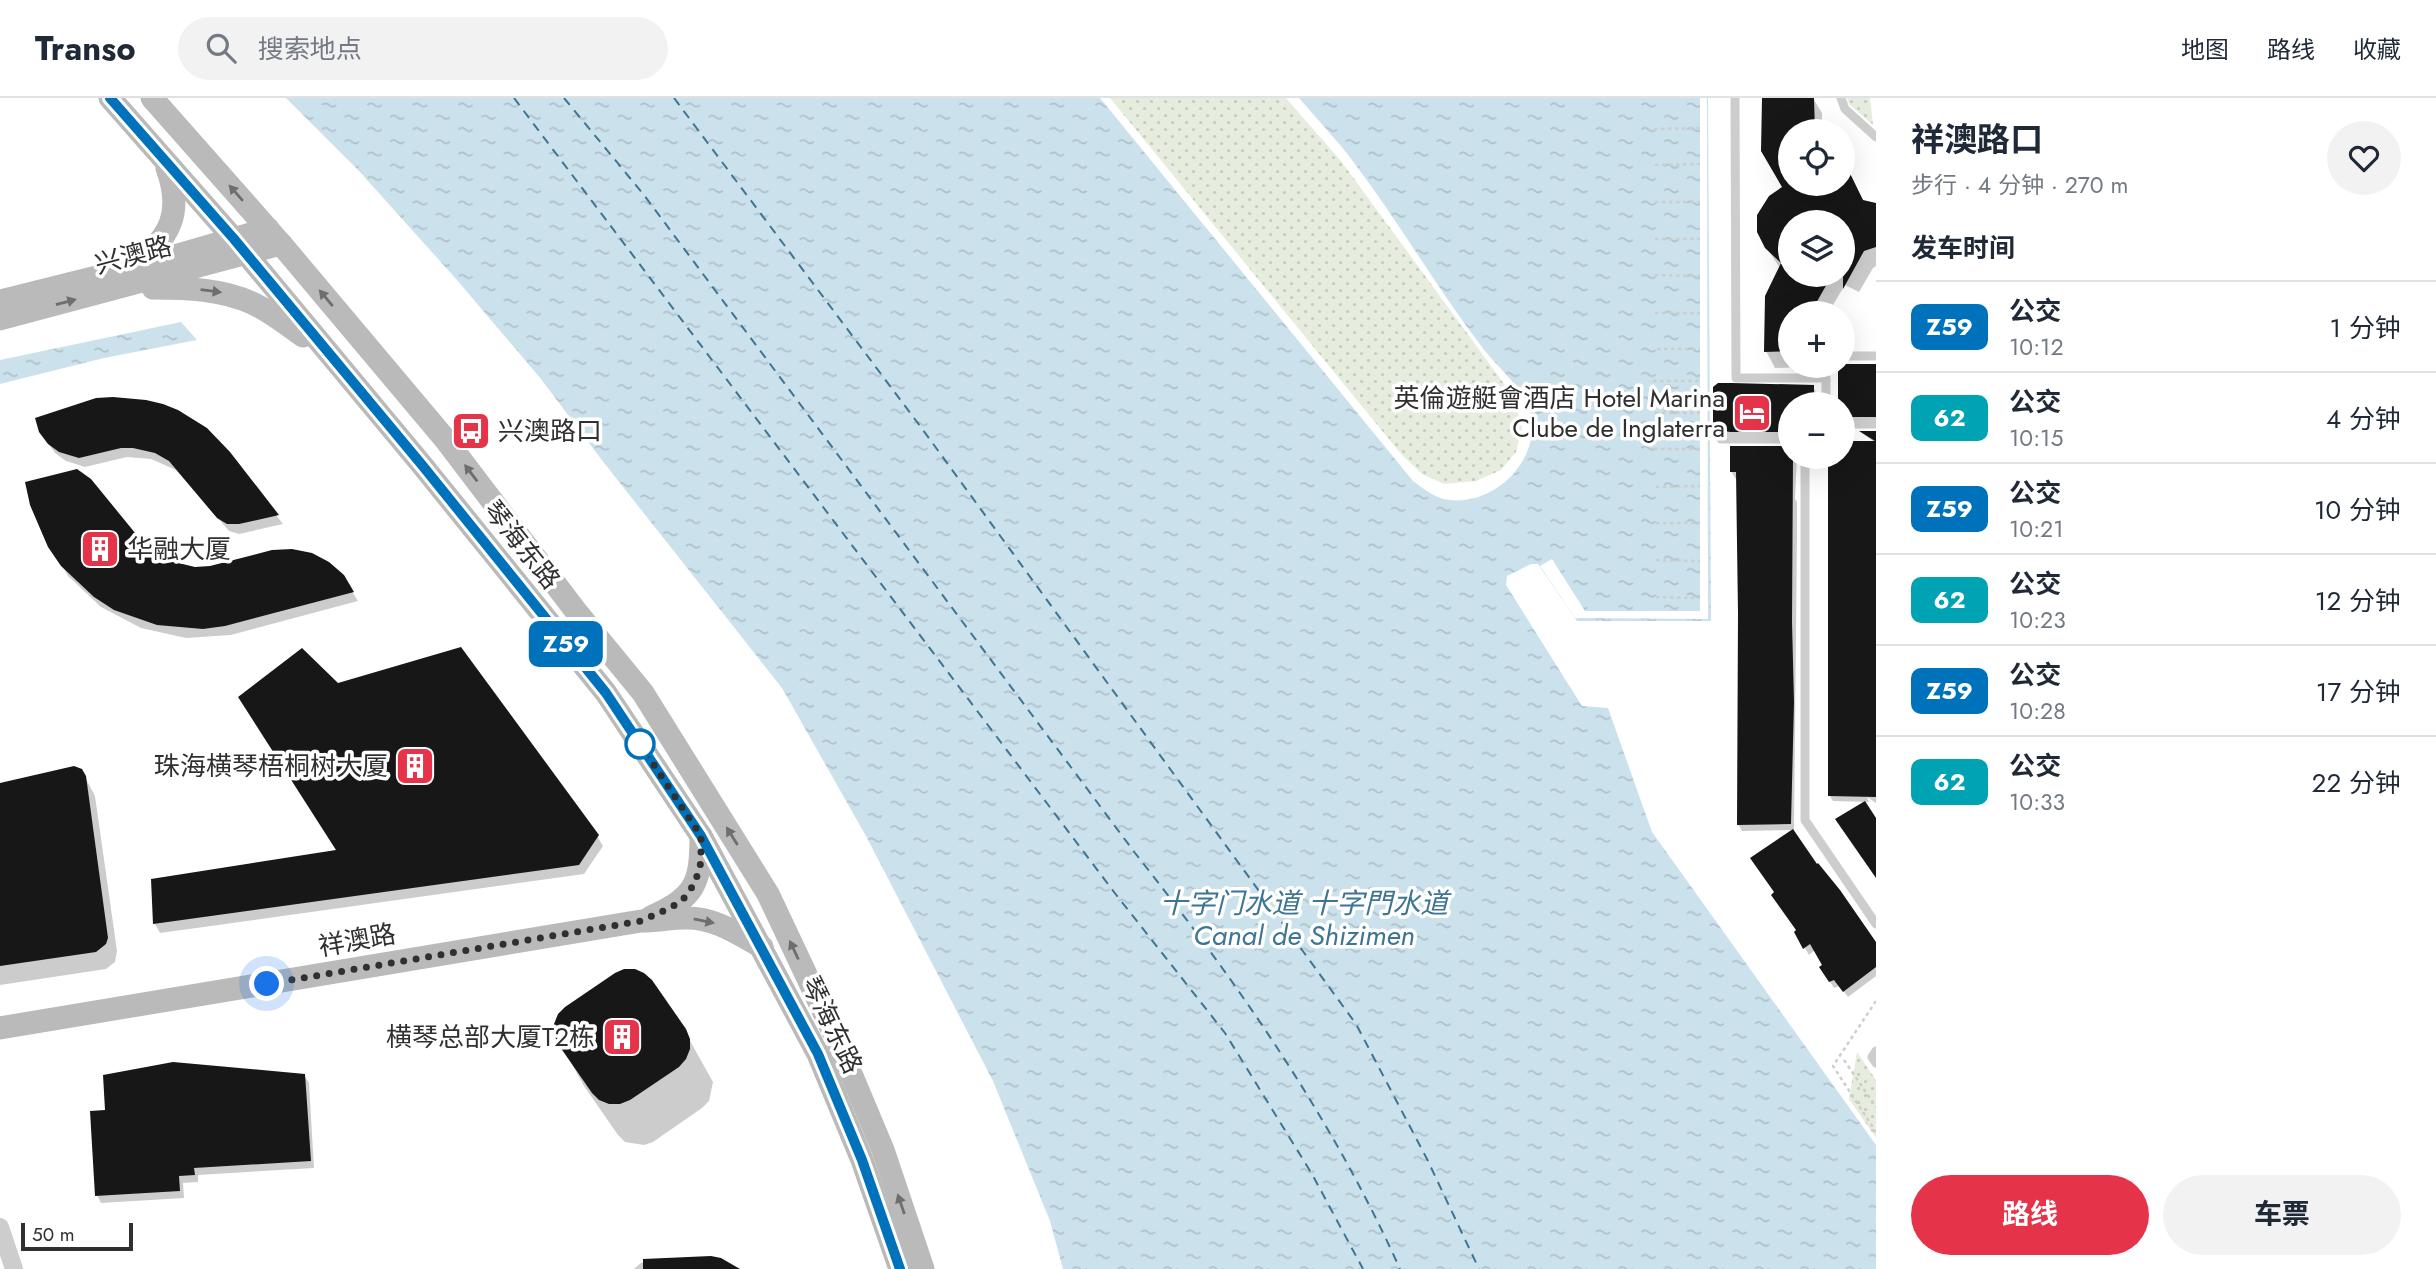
<!DOCTYPE html>
<html lang="zh">
<meta charset="utf-8">
<style>
:root{--surface:#fff;--page:#f2f2f3;--text:#1f2937;--muted:#747a83;--line:#e0e1e3;--accent:#e53449}
body{margin:0;font-family:Jost,"Noto Sans SC",sans-serif;background:var(--page);color:var(--text);height:100vh;display:flex;flex-direction:column;font-size:26px;white-space:nowrap}
*{box-sizing:border-box;margin:0}
p{font-size:23px;color:var(--muted)}
.icon{flex:none;width:38px;height:38px;fill:none;stroke:currentColor;stroke-width:2;stroke-linecap:round;stroke-linejoin:round}
.map{position:relative;flex:1;overflow:hidden}
.details{display:flex;flex-direction:column;background:var(--surface);width:560px}
.details>*{flex:none}
.badge{padding:0 14px;border-radius:10px;font-size:24px;line-height:46px}
.tools{position:absolute;left:1778px;top:21px;display:grid;gap:14px}
.tools a{display:grid;place-items:center;width:77px;height:77px;border-radius:50%;background:var(--surface);box-shadow:0 7px 28px #0002;font-size:35px}
.scale{position:absolute;left:21px;bottom:18px;width:112px;box-sizing:border-box;padding-left:7px;border:4px solid #303030;border-top:0;font-size:19px;line-height:24px;white-space:nowrap;color:#303030;-webkit-text-stroke:5px #fff;paint-order:stroke}
.you{position:absolute;width:35px;height:35px;margin:-18px;border:5px solid #fff;border-radius:50%;background:#1a73e8;box-shadow:0 0 0 10px #1a73e833}
.map>.badge{position:absolute;translate:-50% -50%;box-shadow:0 0 0 4px #fff}
h2{padding:0 35px;font-size:26px;line-height:63px}
.round{display:grid;place-items:center;flex:none;width:74px;height:74px;border-radius:37px;background:var(--page)}
.overview{display:flex;align-items:center;justify-content:space-between;height:119px;padding:0 35px}
h1{font-size:33px;font-weight:700;line-height:52px}
.cta{display:flex;gap:14px;margin-top:auto;padding:14px 35px}
.cta a{flex:1;height:80px;border-radius:42px;background:var(--accent);color:#fff;font-size:28px;font-weight:700;line-height:80px;text-align:center}
.cta a+a{background:var(--page);color:var(--text)}
ul{padding:0;list-style:none}
li{display:flex;align-items:center;gap:21px;height:91px;padding:0 35px;border-top:2px solid var(--line)}
li div{flex:1}
li b{display:block;font-size:26px}
li em{font-style:normal}
li .badge{min-width:77px;font-weight:700;text-align:center}
header{display:flex;align-items:center;gap:42px;box-sizing:border-box;height:98px;padding:0 35px;background:var(--surface);border-bottom:2px solid var(--line)}
header strong{font-size:33px}
nav{display:flex;gap:38px;margin-inline-start:auto;font-size:24px}
.search{width:490px;height:63px;background:var(--page);display:flex;align-items:center;gap:18px;box-sizing:border-box;padding:0 24px;border-radius:38px;color:var(--muted);font-size:26px}
main{display:flex;flex:1;min-height:0}
.map>svg:first-child{display:block}
</style>
<header>
<strong>Transo</strong>
<div class="search"><svg class="icon" aria-label="search" viewBox="0 0 24 24"><circle cx="10" cy="10" r="6"/><path d="M15 15l6 6"/></svg>搜索地点</div>
<nav><a>地图</a><a>路线</a><a>收藏</a></nav>
</header>
<main>
<div class="map">
<svg width="1876" height="1171" viewBox="0 0 1876 1171">
<defs>
<pattern id="grass-dots" width="8" height="8" patternUnits="userSpaceOnUse" patternTransform="scale(1.75)"><rect width="8" height="8" fill="#e7edde"/><path d="M2 2h.1M6 6h.1" fill="none" stroke="#c6ccbf" stroke-width="1.8" stroke-linecap="round"/></pattern>
<pattern id="water-ripples" width="26" height="14" patternUnits="userSpaceOnUse" patternTransform="scale(1.75)"><rect width="26" height="14" fill="#cbe1ec"/><path d="M2 4q2-2 4 0t4 0M15 11q2-2 4 0t4 0" fill="none" stroke="#afc1cb"/></pattern>
</defs>
<rect width="100%" height="100%" fill="#fff"/>
<g fill="url(#grass-dots)">
<polygon points="1110,0 1286,0 1341,63 1513,298 1522,329 1516,354 1501,372 1476,383 1444,386 1422,376 1401,356"/>
<polygon points="1847,0 1870,0 1873,27 1849,6"/>
<polygon points="1857,954 1876,982 1876,1040 1849,1001"/>
</g>
<g fill="url(#water-ripples)">
<path d="M286 0H1100L1413 383C1424 391 1436 401 1450 402 1495 407 1540 362 1531 318 1526 292 1501 273 1485 253 1434 187 1393 113 1341 48 1327 32 1313 16 1299 0H1708L1711 523H1577L1538 466H1531L1507 478 1506 487 1582 608 1608 610 1652 734 1876 1047V1171H1063L1050 1123 993 983 866 738 782 590 601 361 541 281 457 182 359 73Z"/>
<polygon points="181,224 197,242 104,260 0,286 0,262"/>
</g>
<polygon fill="#fff" points="1700,0 1707,0 1708,521 1575,520 1540,468 1552,461 1585,513 1700,513"/>
<g fill="#0003" fill-rule="evenodd">
<path d="M1764 0H1813L1822 15V33H1790V86H1843V79L1848 75 1864 104 1876 109V168L1873 170 1859 194 1845 187 1828 215H1790V268H1824L1775 270 1766 253 1780 170 1766 149 1784 90ZM1790 124H1843V177H1790Z"/>
<polygon points="1876,268 1876,328 1843,322 1841,269"/>
<polygon points="1813,289 1818,298 1818,306 1790,306 1790,343 1722,339 1717,329"/>
<polygon points="1876,333 1876,705 1867,699 1869,704 1833,703 1830,698 1830,359 1843,359 1843,345 1874,344 1862,335"/>
<polygon points="218,342 283,426 239,436 229,433 176,372 151,361 127,359 85,369 66,363 55,355 47,344"/>
<polygon points="1790,348 1790,359 1797,359 1795,401 1797,404 1797,437 1794,732 1742,733 1738,726 1738,380 1735,380 1731,373 1731,350"/>
<polygon points="39,428 150,454 165,463 195,471 342,478 358,503 231,537 186,540 141,530 101,509 68,478"/>
<polygon points="338,587 597,738 603,748 584,776 160,835 155,826 153,783 338,754"/>
<polygon points="85,679 95,698 117,853 115,864 106,871 0,887 0,687"/>
<polygon points="1796,835 1876,847 1876,878 1848,899 1840,888 1834,890 1821,870 1824,867 1815,852 1809,857"/>
<polygon points="684,932 713,984 709,1003 702,1010 653,1044 644,1047 625,1044 618,1037 584,988 560,945"/>
<polygon points="304,977 309,985 314,1070 198,1077 198,1084 183,1085 184,1100 101,1105 97,1097"/>
<polygon points="651,1162 732,1171 634,1171 641,1165"/>
</g>
<g fill="none" stroke-linecap="round" stroke-linejoin="round">
<g stroke="#3d7593" stroke-width="2" stroke-dasharray="9 7" stroke-linecap="butt">
<polyline points="514,0 1114,794 1225,935 1312,1076 1363,1171"/>
<path d="M564 0 644 97 1135 755C1238 885 1332 1020 1400 1171"/>
<polyline points="674,0 923,332 1356,926 1427,1061 1479,1171"/>
</g>
</g>
<g fill="#171717">
<polygon points="1762,0 1814,0 1815,33 1790,33 1790,86 1843,86 1843,61 1863,102 1876,105 1876,149 1864,153 1843,191 1843,124 1790,124 1790,177 1832,177 1815,207 1815,215 1790,215 1790,253 1764,254 1765,198 1781,165 1765,150 1757,134 1757,117 1769,98 1782,89 1761,53"/>
<polygon points="1843,266 1876,266 1876,319 1843,319 1843,306 1838,306 1838,273"/>
<polygon points="1732,285 1814,287 1814,306 1790,306 1790,334 1730,334 1719,332 1713,328 1713,289 1718,285"/>
<polygon points="113,299 146,302 163,306 178,312 207,330 230,354 279,417 239,426 227,426 217,420 169,363 155,355 133,350 121,350 79,360 59,354 48,346 39,334 35,320 96,300"/>
<polygon points="1859,333 1876,333 1876,699 1828,698 1828,359 1843,359 1843,343 1875,343"/>
<polygon points="1730,348 1790,348 1790,359 1793,359 1792,524 1794,604 1791,726 1737,727 1738,515 1736,374 1730,374"/>
<polygon points="77,371 91,381 140,441 151,453 166,462 195,469 210,468 272,452 292,451 312,455 329,464 344,477 354,494 225,528 203,531 157,527 114,512 94,499 61,468 48,449 30,407 25,384"/>
<polygon points="461,549 599,737 579,767 153,826 151,781 336,752 238,599 302,550 338,585"/>
<polygon points="74,668 82,671 86,678 108,840 106,846 96,854 0,868 0,685"/>
<polygon points="1865,703 1876,720 1876,780 1835,721"/>
<polygon points="1793,731 1817,766 1818,765 1840,792 1876,844 1876,869 1843,894 1834,882 1829,884 1819,869 1822,867 1810,846 1803,851 1794,834 1796,832 1771,797 1774,794 1750,760"/>
<polygon points="624,871 635,871 644,875 652,882 686,931 690,941 690,951 686,961 679,969 630,1002 620,1006 609,1006 599,1002 592,995 558,946 554,936 554,926 558,916 565,909 615,875"/>
<polygon points="173,964 305,976 311,1063 194,1070 195,1077 179,1078 180,1093 95,1098 90,1013 105,1012 103,977"/>
<polygon points="711,1158 721,1160 740,1171 643,1171 643,1161"/>
</g>
<g fill="none" stroke-linecap="round" stroke-linejoin="round">
<g stroke="#cdcdcd" stroke-width="2.5" stroke-dasharray="3.5 3.5" stroke-linecap="butt">
<polyline points="1654,31 1700,30"/>
<polyline points="1655,67 1700,66"/>
<polyline points="1655,104 1700,104"/>
<polyline points="1655,141 1700,141"/>
<polyline points="1655,177 1700,178"/>
<polyline points="1655,215 1700,215"/>
<polyline points="1657,251 1700,251"/>
<polyline points="1653,283 1700,283"/>
<polyline points="1655,315 1700,315"/>
<polyline points="1654,351 1703,351"/>
<polyline points="1656,389 1700,388"/>
<polyline points="1656,425 1700,425"/>
<polyline points="1656,462 1700,463"/>
<polyline points="1656,499 1700,500"/>
<polyline points="1876,903 1833,968 1876,1034"/>
<polyline points="1844,962 1876,1009"/>
</g>
<g stroke="#cdcdcd" stroke-width="9">
<polyline points="1735,0 1736,280 1826,280 1826,306"/>
<polyline points="1841,0 1845,11 1876,39"/>
<polyline points="1843,258 1876,258"/>
<polyline points="1843,326 1876,326"/>
<polyline points="1721,341 1790,341"/>
<polyline points="1805,359 1805,722 1876,826"/>
<polyline points="1876,953 1872,959 1876,965"/>
</g>
<polyline stroke="#cdcdcd" stroke-width="18" points="0,1129 14,1171"/>
<g stroke="#bababa" stroke-width="23">
<polyline points="110,0 234,141 422,367 606,595 701,738 818,956 862,1062 900,1171"/>
<polyline points="152,0 281,146 445,341 575,512 643,595 768,796 836,940 883,1052 923,1171"/>
<path d="M136 167C171 138 183 114 167 70"/>
<path d="M153 190C187 190 221 191 252 205 270 213 287 227 303 238"/>
<polyline points="0,203 133,170 268,131"/>
<polyline points="0,221 281,146"/>
<path d="M651 819C695 799 701 786 701 738"/>
<path d="M0 930 641 823C656 823 671 820 685 820 714 819 738 836 762 849"/>
</g>
</g>
<defs><path id="oneway-solid" d="M-6-.8H1V-3.2L6.5 0L1 3.2V.8H-6Z" transform="scale(1.75)"/></defs>
<g fill="#6e6e6e">
<use href="#oneway-solid" transform="translate(236 95) rotate(-131)"/>
<use href="#oneway-solid" transform="translate(211 193) rotate(7)"/>
<use href="#oneway-solid" transform="translate(326 200) rotate(-130)"/>
<use href="#oneway-solid" transform="translate(66 204) rotate(-15)"/>
<use href="#oneway-solid" transform="translate(471 375) rotate(-127)"/>
<use href="#oneway-solid" transform="translate(732 738) rotate(-122)"/>
<use href="#oneway-solid" transform="translate(704 823) rotate(12)"/>
<use href="#oneway-solid" transform="translate(794 852) rotate(-115)"/>
<use href="#oneway-solid" transform="translate(901 1106) rotate(-109)"/>
</g>
<g fill="none" stroke-linecap="round" stroke-linejoin="round">
<g stroke="#fff" stroke-width="16">
<polyline id="line" points="110,0 234,141 422,367 606,595 701,738 818,956 862,1062 900,1171"/>
</g>
<use href="#line" stroke="#0072bc" stroke-width="10"/>
<polyline stroke="#303030" stroke-width="7" stroke-dasharray="0 12.6" points="267,886 641,823 672,809 684,800 695,785 701,764 701,738 640,646"/>
</g>
<defs>
<g id="hotel-square" transform="scale(2.0125)"><rect x="-9" y="-9" width="18" height="18" rx="4" fill="#e53449" stroke="#fff"/><path d="M-6-4.5h1.5V1H6V5H4.5V3h-9V5H-6ZM-4 0a1.8 1.8 0 1 1 3.6 0ZM.5 0V-2.5h3Q6-2.5 6 0Z" fill="#fff"/></g>
<g id="bus-square" transform="scale(2.0125)"><rect x="-9" y="-9" width="18" height="18" rx="4" fill="#e53449" stroke="#fff"/><path d="M-5-6H5V4H4V6H2V4H-2V6H-4V4H-5ZM-3.5-4V0h7V-4ZM-3.5 1.2v1.5H-2V1.2ZM2 1.2v1.5H3.5V1.2Z" fill="#fff"/></g>
<g id="building-square" transform="scale(2.0125)"><rect x="-9" y="-9" width="18" height="18" rx="4" fill="#e53449" stroke="#fff"/><path d="M-4-6H4V6H1V3H-1V6H-4ZM-2.5-4.3h1.7v1.8h-1.7ZM.8-4.3h1.7v1.8H.8ZM-2.5-1h1.7V.8h-1.7ZM.8-1h1.7V.8H.8Z" fill="#fff"/></g>
</defs>
<g fill-rule="evenodd">
<use href="#hotel-square" x="1752" y="315"/>
<use href="#bus-square" x="471" y="333"/>
<use href="#building-square" x="100" y="451"/>
<use href="#building-square" x="415" y="668"/>
<use href="#building-square" x="622" y="939"/>
</g>
<circle fill="#fff" stroke="#0072bc" stroke-width="3.5" cx="640" cy="646" r="14"/>
<g text-anchor="middle" dominant-baseline="central" stroke-width="7" stroke-linejoin="round" paint-order="stroke">
<g font-size="26" fill="#303030" stroke="#fff">
<text transform="translate(133 157) rotate(-15)">兴澳路</text>
<text transform="translate(522 447) rotate(51)">琴海东路</text>
<text transform="translate(357 842) rotate(-10)">祥澳路</text>
<text transform="translate(832 927) rotate(64)">琴海东路</text>
</g>
<g font-size="26" fill="#303030" stroke="#fff" text-anchor="end">
<text x="1725" y="300">英倫遊艇會酒店 Hotel Marina<tspan x="1725" dy="30">Clube de Inglaterra</tspan></text>
<text x="498" y="333" text-anchor="start">兴澳路口</text>
<text x="127" y="451" text-anchor="start">华融大厦</text>
<text x="388" y="668">珠海横琴梧桐树大厦</text>
<text x="595" y="939">横琴总部大厦T2栋</text>
</g>
<g font-size="28" font-style="italic" fill="#3d7593" stroke="#fff">
<text x="1304" y="805">十字门水道 十字門水道<tspan x="1304" dy="32">Canal de Shizimen</tspan></text>
</g>
</g>
</svg>
<div class="tools">
<a><svg class="icon" aria-label="locate" viewBox="0 0 24 24"><circle cx="12" cy="12" r="6"/><path d="M12 2v4M12 18v4M2 12h4M18 12h4"/></svg></a>
<a><svg class="icon" aria-label="layers" viewBox="0 0 24 24"><path d="M12 4l9 5-9 5-9-5zM3 14l9 5 9-5"/></svg></a>
<a>+</a>
<a>−</a>
</div>
<div class="scale">50 m</div>
<div class="you" style="left:267px;top:886px"></div>
<b class="badge" style="left:566px;top:546px;background:#0072bc;color:#fff">Z59</b>
</div>
<section class="details">
<div class="overview"><div><h1>祥澳路口</h1><p>步行 · 4 分钟 · 270 m</p></div><a class="round"><svg class="icon" aria-label="heart" viewBox="0 0 24 24"><path d="M12 20l-8-8c-3-5 5-10 8-4 3-6 11-1 8 4z"/></svg></a></div>
<h2>发车时间</h2>
<ul>
<li><span class="badge" style="background:#0072bc;color:#fff">Z59</span><div><b>公交</b><p>10:12</p></div><em>1 分钟</em></li>
<li><span class="badge" style="background:#00a3b4;color:#fff">62</span><div><b>公交</b><p>10:15</p></div><em>4 分钟</em></li>
<li><span class="badge" style="background:#0072bc;color:#fff">Z59</span><div><b>公交</b><p>10:21</p></div><em>10 分钟</em></li>
<li><span class="badge" style="background:#00a3b4;color:#fff">62</span><div><b>公交</b><p>10:23</p></div><em>12 分钟</em></li>
<li><span class="badge" style="background:#0072bc;color:#fff">Z59</span><div><b>公交</b><p>10:28</p></div><em>17 分钟</em></li>
<li><span class="badge" style="background:#00a3b4;color:#fff">62</span><div><b>公交</b><p>10:33</p></div><em>22 分钟</em></li>
</ul>
<div class="cta"><a>路线</a><a>车票</a></div>
</section>
</main>
